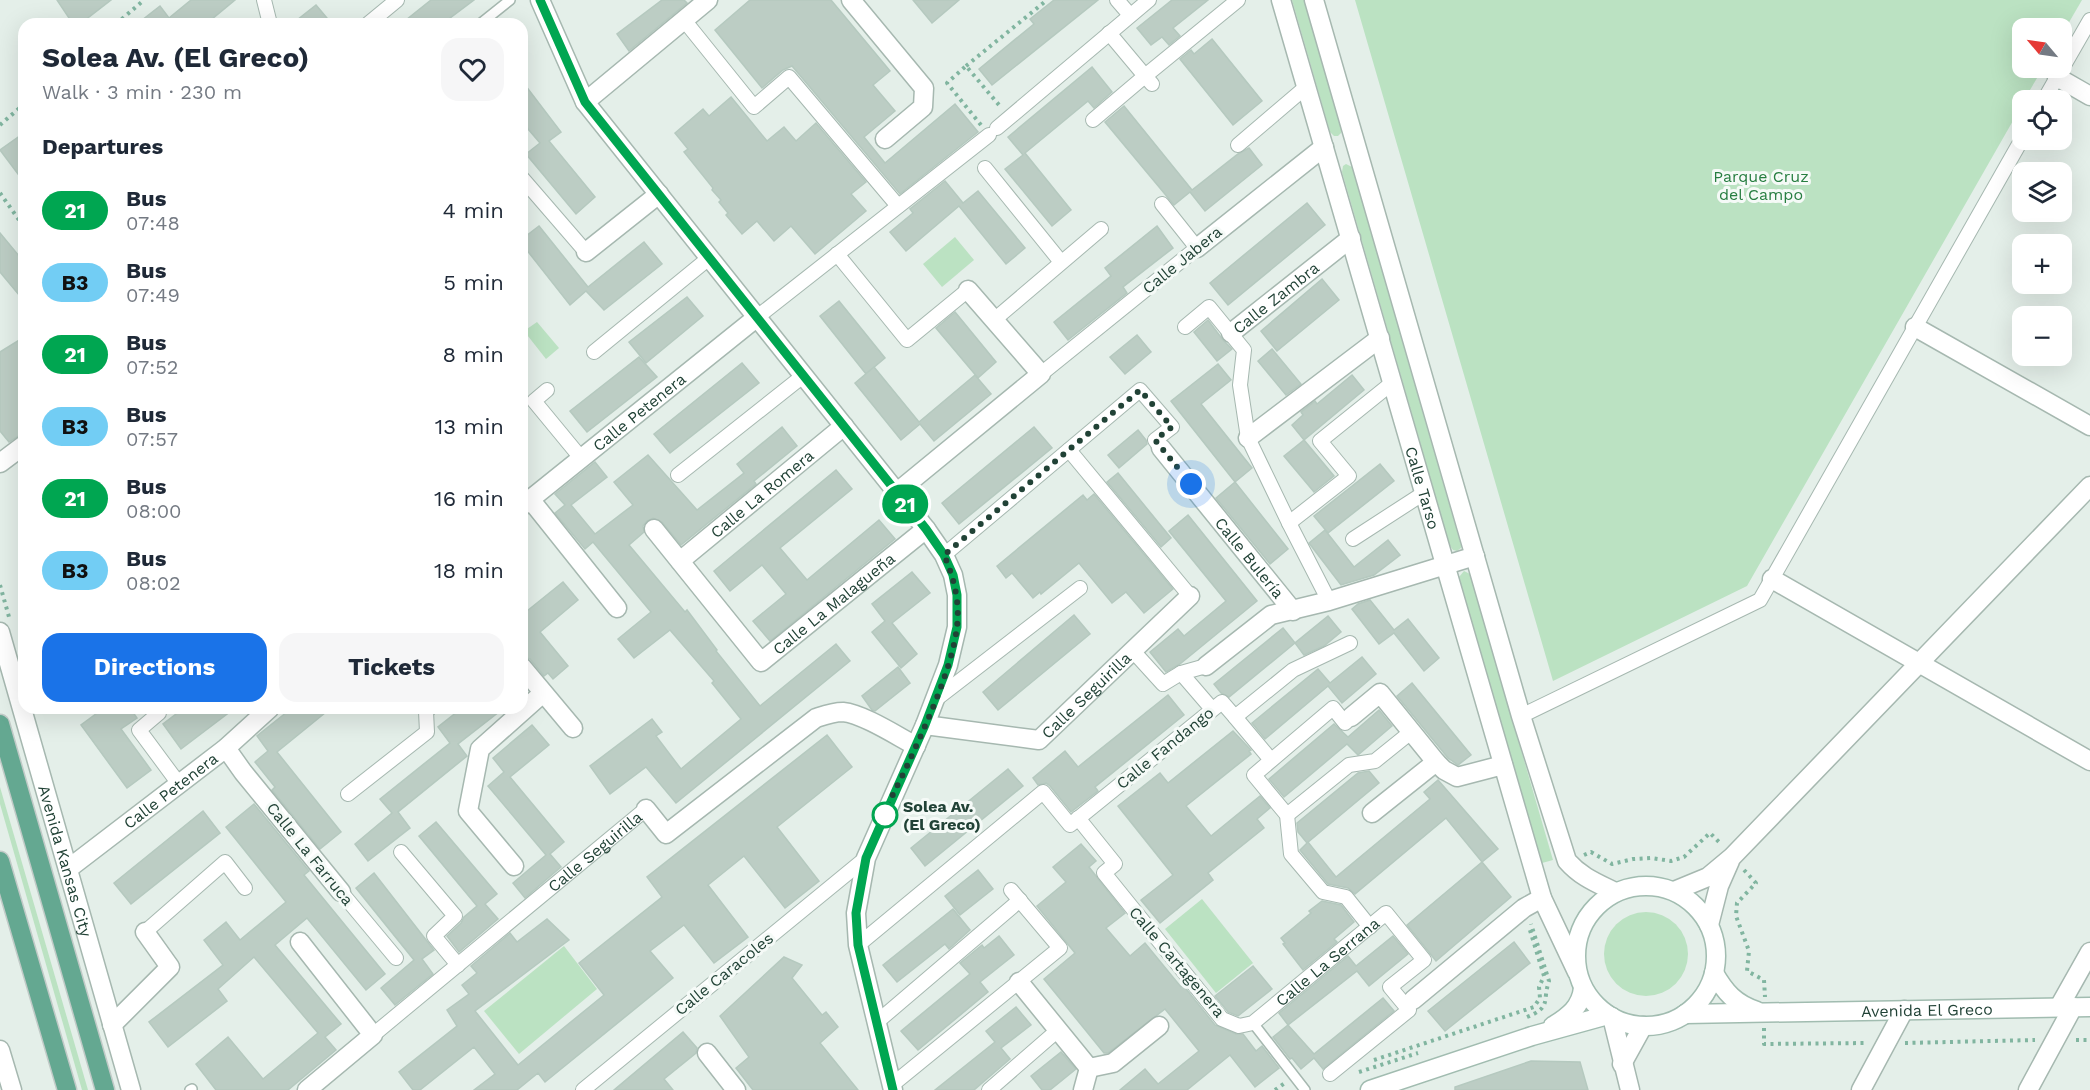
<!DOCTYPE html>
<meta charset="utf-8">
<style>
:root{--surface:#fff;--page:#f6f6f7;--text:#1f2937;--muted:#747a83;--accent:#1a73e8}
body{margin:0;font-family:"Work Sans",sans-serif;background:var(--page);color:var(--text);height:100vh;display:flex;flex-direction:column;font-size:22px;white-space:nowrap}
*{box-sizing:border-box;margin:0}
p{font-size:20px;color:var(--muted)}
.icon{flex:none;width:33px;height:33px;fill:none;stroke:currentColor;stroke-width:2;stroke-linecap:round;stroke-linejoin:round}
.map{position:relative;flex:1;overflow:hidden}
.panel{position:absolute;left:18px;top:18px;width:510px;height:696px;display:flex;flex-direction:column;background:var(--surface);border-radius:18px;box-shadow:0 6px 24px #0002}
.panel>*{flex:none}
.badge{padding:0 12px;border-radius:20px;font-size:21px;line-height:39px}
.needle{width:39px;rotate:299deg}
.buttons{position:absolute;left:2012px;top:18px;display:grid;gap:12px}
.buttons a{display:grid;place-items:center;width:60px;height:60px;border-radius:12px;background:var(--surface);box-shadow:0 6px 24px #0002;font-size:30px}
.you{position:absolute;width:30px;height:30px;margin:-15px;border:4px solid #fff;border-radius:50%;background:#1a73e8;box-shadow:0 0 0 9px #1a73e833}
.map>.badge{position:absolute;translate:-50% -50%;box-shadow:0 0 0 3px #fff}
h2{padding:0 24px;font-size:22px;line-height:54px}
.round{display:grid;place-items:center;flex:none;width:63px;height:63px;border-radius:18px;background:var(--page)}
.headline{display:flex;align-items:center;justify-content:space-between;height:102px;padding:0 24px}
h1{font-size:28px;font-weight:700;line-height:45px}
.button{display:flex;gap:12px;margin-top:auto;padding:12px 24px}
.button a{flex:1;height:69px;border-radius:18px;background:var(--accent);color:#fff;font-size:24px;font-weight:700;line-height:69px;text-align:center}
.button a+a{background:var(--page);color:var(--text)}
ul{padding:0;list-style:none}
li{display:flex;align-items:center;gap:18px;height:72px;padding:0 24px}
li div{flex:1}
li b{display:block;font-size:22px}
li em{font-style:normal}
li .badge{min-width:66px;font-weight:700;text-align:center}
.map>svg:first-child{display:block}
</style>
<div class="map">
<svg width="2090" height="1090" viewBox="0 0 2090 1090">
<rect width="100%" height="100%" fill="#e4efe9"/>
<g fill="#bbe2c2">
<polygon points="1292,0 1304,0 1341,129 1341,133 1338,136 1334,136 1330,132"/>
<polygon points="1355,0 2082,0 2061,36 2061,28 2022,28 2022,68 2043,68 2024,100 2022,100 2022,105 1747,586 1553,681"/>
<polygon points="1346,164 1352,167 1461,545 1461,548 1457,551 1453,550 1450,546 1342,172 1343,166"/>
<polygon points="955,237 974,260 942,287 923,264"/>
<polygon points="537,322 559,348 546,359 524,331"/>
<polygon points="1464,571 1470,574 1553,860 1542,863 1459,577"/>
<polygon points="0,787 88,1090 82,1090 0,804"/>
<polygon points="1202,899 1253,963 1216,993 1165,929"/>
<circle cx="1646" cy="954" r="42"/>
<polygon points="564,946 597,989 519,1054 484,1011"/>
</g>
<g fill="#bccdc4" stroke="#b5c9bf" stroke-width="1.5">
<polygon points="57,0 111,0 80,24 73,24"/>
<polygon points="191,0 235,0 206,24 137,24 160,6 169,18"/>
<polygon points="431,0 474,0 442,24 401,24"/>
<polygon points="662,0 684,0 687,3 629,51 617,34"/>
<polygon points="750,0 831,0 890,71 873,85 895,111 864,137 885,163 955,104 978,132 900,194 792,66 783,70 762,88 715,30"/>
<polygon points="913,0 959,0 932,23"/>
<polygon points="1054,0 1098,0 992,85 979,69 1034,24 1030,19"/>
<polygon points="1172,0 1208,0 1173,28 1180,36 1169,45 1162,37 1151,45 1137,28"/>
<polygon points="316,5 332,24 292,24"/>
<polygon points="1212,39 1262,101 1233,125 1180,59 1191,50 1194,54"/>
<polygon points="1092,67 1112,92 1094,108 1088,101 1025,153 1071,210 1052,226 1005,169 1023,155 1008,137"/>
<polygon points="522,81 561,132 549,141 595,197 576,214 526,154 540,143 522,122"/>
<polygon points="731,97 767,141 784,127 796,141 816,123 866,182 851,194 866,211 815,254 791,226 774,241 757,221 742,234 726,215 728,213 719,202 721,200 712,190 713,188 684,152 688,149 675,133 703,109 709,116"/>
<polygon points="1124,106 1192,190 1238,154 1249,148 1262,165 1205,211 1190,192 1174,205 1105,122"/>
<polygon points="24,133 24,182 0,150"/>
<polygon points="945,181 963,203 978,191 1025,248 1006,264 959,206 906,251 890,232 913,213 910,209"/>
<polygon points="1307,203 1325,225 1228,305 1210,283"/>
<polygon points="539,226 588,287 644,242 662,264 604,310 586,291 570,305 522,244 522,239"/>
<polygon points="1157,226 1173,248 1123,287 1127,293 1068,340 1054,322 1111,276 1105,268"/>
<polygon points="0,233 24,262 24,301 0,272"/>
<polygon points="1322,279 1339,300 1277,351 1261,331"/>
<polygon points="687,297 703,316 646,363 629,342"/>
<polygon points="839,301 885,358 866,374 820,316"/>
<polygon points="955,312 996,362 978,378 936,328"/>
<polygon points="1208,320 1223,340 1232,349 1217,361 1194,332"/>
<polygon points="1137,335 1151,352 1125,374 1110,357"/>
<polygon points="24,337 24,432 9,442 0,431 0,352"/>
<polygon points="1272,349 1301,384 1286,395 1258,361"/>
<polygon points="639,357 657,377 587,432 570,411"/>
<polygon points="742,363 759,383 670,453 654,434"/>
<polygon points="1218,364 1231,380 1201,404 1252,468 1235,482 1171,401"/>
<polygon points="874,367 919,422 975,375 991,394 934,441 920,424 901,440 855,383"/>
<polygon points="1352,375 1364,390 1304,440 1292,425 1303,415 1301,412 1315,401 1317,404"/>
<polygon points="782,427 797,446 754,481 756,484 681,545 662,522 653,518 647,521 643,526 644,532 629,545 685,612 687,610 717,650 716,651 760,706 836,644 850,661 676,803 646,767 610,794 590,766 652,719 662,732 656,736 681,769 741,719 712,683 714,681 670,630 634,658 618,639 651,612 593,542 585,549 555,513 565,505 555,494 595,462 607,477 571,505 595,534 633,505 614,482 648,455 697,510 744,473 737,464"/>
<polygon points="1034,427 1052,448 959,524 942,503"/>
<polygon points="1138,430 1146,440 1147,444 1119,468 1108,455"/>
<polygon points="1304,440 1334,476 1314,492 1284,456"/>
<polygon points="1380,464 1394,481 1328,533 1314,516"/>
<polygon points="836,470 852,489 780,548 807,580 879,520 895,539 770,641 753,621 786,594 762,565 730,591 714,571"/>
<polygon points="1118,473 1171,538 1161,547 1107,482"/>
<polygon points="1235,482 1288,549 1270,564 1216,498"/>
<polygon points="1094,494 1173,589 1144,613 1126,592 1112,603 1079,563 1041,594 1040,592 1033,598 1012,573 1006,578 997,566 1083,495 1087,500"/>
<polygon points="1188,515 1257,601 1180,664 1166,672 1150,652 1178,629 1184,636 1226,601 1169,531"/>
<polygon points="1325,530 1354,567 1388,540 1400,555 1374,575 1341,585 1309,543"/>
<polygon points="912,572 930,593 892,623 917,654 901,668 872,632 885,621 872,604"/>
<polygon points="563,582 578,600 540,632 568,666 553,679 548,673 544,676 530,659 522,656 522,615"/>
<polygon points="1370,600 1394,630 1408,619 1439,658 1424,671 1394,633 1379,644 1352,609 1358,604"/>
<polygon points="1074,615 1090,634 998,710 983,692"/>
<polygon points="1328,616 1341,632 1324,646 1304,655 1295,643"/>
<polygon points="1283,628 1295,643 1229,697 1221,693 1214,684"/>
<polygon points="1362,657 1376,674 1342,703 1328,686 1265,739 1252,723 1318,669 1330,683"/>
<polygon points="898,667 910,683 875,711 872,710 862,696"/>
<polygon points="1412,683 1471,755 1458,765 1448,758 1397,696"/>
<polygon points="1168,695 1184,715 1095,787 1098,791 1071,812 1050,786 1046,783 1038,785 1033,778 1065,751 1078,767"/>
<polygon points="104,708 130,708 137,718 121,729 151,770 127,788 81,725"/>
<polygon points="184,708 235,708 181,749 163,724"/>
<polygon points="292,708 331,708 277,752 341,832 320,849 272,790 275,787 255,762 268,751 257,736"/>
<polygon points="462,708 504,708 458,744 467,756 398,812 410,828 368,861 355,844 392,813 380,799 450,743 438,727"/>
<polygon points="1379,710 1392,726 1358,755 1347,744 1284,797 1269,779 1334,724 1348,737"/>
<polygon points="532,725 549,745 510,777 564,842 550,854 561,867 525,898 513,883 546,855 488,786 504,772 493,758"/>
<polygon points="1233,731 1251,750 1249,751 1251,754 1186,806 1211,836 1260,796 1270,808 1257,819 1264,828 1208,873 1213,880 1160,923 1141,900 1173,875 1118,806 1160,773 1168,783"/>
<polygon points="827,735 852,767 777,827 819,881 785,908 744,856 708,885 748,937 714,963 684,925 650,951 673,978 545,1082 538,1073 517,1090 474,1090 495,1074 474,1047 420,1090 413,1090 399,1072 457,1026 447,1010 469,994 462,985 477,973 471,966 510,933 517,942 547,919 569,940 475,1011 518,1065 604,995 579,963 662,897 647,877"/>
<polygon points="1008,769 1023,786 925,866 911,848"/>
<polygon points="1369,771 1379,783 1307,843 1298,832 1297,823 1358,773"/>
<polygon points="1438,780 1498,849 1482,862 1446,818 1355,894 1348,888 1328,884 1300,850 1308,842 1336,877 1430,799 1424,792"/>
<polygon points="254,804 309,871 304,875 385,974 366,990 307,918 275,945 341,1024 325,1037 336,1050 288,1090 216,1090 196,1064 228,1037 263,1079 318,1033 254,957 218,989 227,1001 168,1047 149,1022 223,965 204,940 226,922 240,940 286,902 226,827"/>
<polygon points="203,811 220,833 131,904 114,883"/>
<polygon points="436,822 497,894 485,904 498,919 459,952 447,936 461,923 464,917 477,906 419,836"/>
<polygon points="1081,844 1096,861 1089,867 1125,913 1106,928 1130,956 1145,943 1181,987 1183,985 1215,1025 1236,1034 1243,1034 1256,1051 1262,1046 1279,1068 1255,1087 1230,1055 1187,1090 1120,1090 1145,1069 1158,1084 1199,1051 1165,1009 1108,1053 1104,1053 1044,979 1075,953 1037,906 1066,882 1053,867"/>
<polygon points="1482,862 1511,897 1436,961 1407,925"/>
<polygon points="978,870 993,889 960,915 945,896"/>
<polygon points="374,873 434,950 422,959 433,974 395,1005 381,988 414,960 356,888"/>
<polygon points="1322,901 1341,905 1354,922 1334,939 1337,942 1303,970 1283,944 1285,943 1281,938 1311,913 1309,911"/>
<polygon points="953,909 970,930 949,949 945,944 897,982 883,965"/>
<polygon points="999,936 1014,955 980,982 988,992 918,1050 901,1031 970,974 960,963 982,945 984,948"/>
<polygon points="1393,936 1408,954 1369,986 1357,971 1288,1025 1279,1013 1348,956 1356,966"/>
<polygon points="1514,942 1530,963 1445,1031 1428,1011"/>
<polygon points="784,957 802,965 792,978 822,1015 826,1012 838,1027 820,1043 858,1090 753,1090 736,1068 749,1057 720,1016"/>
<polygon points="1253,966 1272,989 1238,1016 1228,1012 1215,996"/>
<polygon points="1383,998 1394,1011 1323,1069 1314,1058 1301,1069 1292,1058 1290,1059 1273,1037 1288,1025 1314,1054"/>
<polygon points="1016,1007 1031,1025 1001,1048 1010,1059 974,1090 935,1090 995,1042 986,1031"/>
<polygon points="683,1032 697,1048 696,1053 664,1079 673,1090 614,1090"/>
<polygon points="1061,1052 1076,1069 1050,1090 1042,1090 1031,1076"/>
<polygon points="1531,1061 1580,1062 1588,1090 1455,1090 1455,1087"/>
</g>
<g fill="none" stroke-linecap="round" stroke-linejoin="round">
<g stroke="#a6b8b0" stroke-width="12">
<g id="service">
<polyline points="480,24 510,0"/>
<polyline points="1253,1023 1305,1090"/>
<polyline points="190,1090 192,1089"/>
</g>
</g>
<g stroke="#a6b8b0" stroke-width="16">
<g id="pedestrian">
<polyline points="264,0 270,24"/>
<polyline points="1117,0 1130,15"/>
<polyline points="684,20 754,107 789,77 898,206"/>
<polyline points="368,24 397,0"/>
<polyline points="1152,84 1145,76 1238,0"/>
<polyline points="2044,100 2090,20"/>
<polyline points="1093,120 1145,76 1109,33"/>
<polyline points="997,128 1149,0"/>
<polyline points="1238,145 1306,87"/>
<polyline points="985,168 1061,262"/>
<polyline points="522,178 586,252"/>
<polyline points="837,254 907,340 968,290"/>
<polyline points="756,318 989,135"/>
<polyline points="994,320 1101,229"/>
<polyline points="1185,327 1209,307 1244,350 1240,385 1248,438 1289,523 1329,601"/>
<polyline points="594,352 709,258"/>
<polyline points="1041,374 1197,248 1162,204"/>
<polyline points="547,390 534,401 581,458"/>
<polyline points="1069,450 1190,596"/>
<polyline points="678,475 803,376"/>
<polyline points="1289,523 1349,476 1320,441 1392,383"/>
<polyline points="1353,539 1424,493"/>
<polyline points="944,555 1140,390 1172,427 1155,440 1161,448"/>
<polyline points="1133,651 1163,684 1181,673 1206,666"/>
<polyline points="1181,673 1212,709"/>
<polyline points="935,700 1080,588"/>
<polyline points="159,713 139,730 179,784"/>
<polyline points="1521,716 1760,600 2022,139"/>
<polyline points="1235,717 1271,760"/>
<polyline points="1351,717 1345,723 1333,708 1254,775 1287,815 1291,854 1323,892 1346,897 1370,927"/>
<polyline points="348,794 427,732 426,711 430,708"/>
<polyline points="1287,815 1349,765 1375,761 1411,732"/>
<path id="s1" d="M1078 818 1115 864 1104 873 1222 1019 1239 1026 1253 1023 1386 913 1424 960 1390 987 1409 1010 1330 1074"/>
<polyline points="401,852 455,916 434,936 458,965"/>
<polyline points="341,892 396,958"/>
<polyline points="145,932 225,862 245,888"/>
<polyline points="858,945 1043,792 1070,825 1222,702 1235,717 1293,670 1350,643"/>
<polyline points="877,1022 1020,900"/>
<path id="s2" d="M373 1035 646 809"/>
<polyline points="892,1085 1060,948 1011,890"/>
<polyline points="583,1090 866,858"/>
<polyline points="989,1090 1058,1030"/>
</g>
</g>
<g stroke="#a6b8b0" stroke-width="21">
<g id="minor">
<polyline points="851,0 924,88 923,107 885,139"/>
<polyline points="2057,77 2090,96"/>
<polyline points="585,102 708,0"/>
<polyline points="1197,248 1324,147"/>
<polyline points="586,252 659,194"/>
<polyline points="1915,327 2090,426"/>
<path id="s3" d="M1231 333 1351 238"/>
<polyline points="1248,438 1380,338"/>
<path id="s4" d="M1161 448 1293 611"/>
<polyline points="0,463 24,445"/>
<polyline points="896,493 1041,374 968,290"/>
<polyline points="530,499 617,608"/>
<path id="s5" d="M522 506 756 318"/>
<path id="s6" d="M654 529 761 662 926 529"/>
<path id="s7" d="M680 561 844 426"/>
<polyline points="1772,579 2090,761"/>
<path id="s8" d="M0 632 131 1090"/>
<polyline points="1206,666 1271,615 1329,601 1475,556"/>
<polyline points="522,667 573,728"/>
<polyline points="1351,717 1380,693 1436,762"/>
<path id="s9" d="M925 725 1039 740 1190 596"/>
<polyline points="226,748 243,772 341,892"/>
<path d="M646 809 666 834 816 718C825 715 833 712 843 712 863 714 897 736 916 746"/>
<polyline points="1372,813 1436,762 1444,770 1457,777 1503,765"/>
<polyline points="514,866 468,811 480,749 543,693"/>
<path id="s10" d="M68 869 226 748 270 708"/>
<polyline points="1674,891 1708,877 1732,857 2090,486"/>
<polyline points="1709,925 1719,886 1730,861"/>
<polyline points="300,942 373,1035 307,1090"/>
<polyline points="1019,982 1089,1068 1083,1090"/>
<polyline points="1413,1000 1524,908 1542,898"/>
<polyline points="2059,1007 2090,952"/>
<polyline points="1612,1017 1630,1090"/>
<polyline points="112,1025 170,967 145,932"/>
<polyline points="0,1050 12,1090"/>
<polyline points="707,1053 736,1090"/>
<polyline points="1622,1064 1643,1026"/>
<polyline points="1089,1068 1113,1063 1159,1026"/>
<polyline points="1861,1090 1904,1010"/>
<polyline points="2028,1090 2073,1007"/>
</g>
</g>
<g stroke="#a6b8b0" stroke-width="21">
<g id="tertiary">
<polyline points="540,0 585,102 926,529 944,555 953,575 957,595 957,627 948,665 925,725 866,858 856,913 858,945 893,1090"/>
<path id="s11" d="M1281 0 1542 898 1577 972"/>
<path d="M1314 0 1521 716 1567 861C1581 877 1597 883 1615 892"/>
</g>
</g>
<g stroke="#a1bcb0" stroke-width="21">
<g id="secondary">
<circle cx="1646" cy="956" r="70"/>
<path d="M1714 973C1725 992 1735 1004 1757 1011"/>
<path id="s12" d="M1685 1014 2090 1007"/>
<path d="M1553 1026C1569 1016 1581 1007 1583 988"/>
<polyline points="1370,1090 1532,1036 1608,1015"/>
</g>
</g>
<g stroke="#c1cac7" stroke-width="21">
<g id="primary">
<polyline points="0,724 105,1090"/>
<polyline points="0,861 67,1090"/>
</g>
</g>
<g stroke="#81b5a0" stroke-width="4" stroke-dasharray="3 4.5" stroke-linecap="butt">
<polyline points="116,24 144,0"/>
<polyline points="966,66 1047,0"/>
<polyline points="0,125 24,104"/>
<polyline points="981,125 947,83 966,66 999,105"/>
<polyline points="0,193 24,227"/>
<polyline points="0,585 9,617"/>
<polyline points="1584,855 1591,852 1612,864 1633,859 1651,858 1671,861 1684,857 1710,833 1721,844"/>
<polyline points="1744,870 1756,883 1737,903 1736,916 1749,951 1747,971 1764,980 1765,997"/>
<path d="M1527 1017C1552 1007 1542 1001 1549 981L1531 924"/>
<polyline points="1764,1028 1764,1044 1867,1043"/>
<polyline points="2076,1040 2090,1040"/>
<polyline points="1905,1043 2035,1040"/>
<polyline points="1374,1060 1534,1007 1540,998 1539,987 1544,976 1529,927"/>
<polyline points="1359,1072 1418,1053"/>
<polyline points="1275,1090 1285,1083"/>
</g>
<use href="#service" stroke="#fff" stroke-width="9"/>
<use href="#pedestrian" stroke="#fff" stroke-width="14"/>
<use href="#minor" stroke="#fff" stroke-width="18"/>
<use href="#tertiary" stroke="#fff" stroke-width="18"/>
<use href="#secondary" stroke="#fff" stroke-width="18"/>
<use href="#primary" stroke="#64a891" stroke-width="18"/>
</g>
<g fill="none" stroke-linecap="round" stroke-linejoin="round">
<g stroke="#fff" stroke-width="14">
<polyline id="line" points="540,0 585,102 926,529 944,555 953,575 957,595 957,627 948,665 925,725 866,858 856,913 858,945 893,1090"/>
</g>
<use href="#line" stroke="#00a651" stroke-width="9"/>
<path stroke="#214236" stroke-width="6" stroke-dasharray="0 10.8" d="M885 815C888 802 900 781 907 766 925 727 952 669 957 627 960 602 954 578 944 555L1140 390 1172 427 1155 440 1191 484"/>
</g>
<circle fill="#fff" stroke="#00a651" stroke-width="3" cx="885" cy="815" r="12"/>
<g text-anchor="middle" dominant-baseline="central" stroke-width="6" stroke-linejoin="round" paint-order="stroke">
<g font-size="16" fill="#277e41" stroke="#f5faf7">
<text x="1761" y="176">Parque Cruz<tspan x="1761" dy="18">del Campo</tspan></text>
</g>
<g font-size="16" fill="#214236" stroke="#f5faf7">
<text transform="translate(1182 260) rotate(-39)">Calle Jabera</text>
<text stroke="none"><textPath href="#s3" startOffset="57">Calle Zambra</textPath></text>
<text stroke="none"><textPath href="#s5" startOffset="150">Calle Petenera</textPath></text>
<text stroke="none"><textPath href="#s11" startOffset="508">Calle Tarso</textPath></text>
<text stroke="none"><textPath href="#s7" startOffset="106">Calle La Romera</textPath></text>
<text stroke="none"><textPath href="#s4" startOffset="141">Calle Bulería</textPath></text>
<text stroke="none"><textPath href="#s6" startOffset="264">Calle La Malagueña</textPath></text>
<text stroke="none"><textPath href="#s9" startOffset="180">Calle Seguirilla</textPath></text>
<text transform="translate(1165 748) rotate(-39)">Calle Fandango</text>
<text stroke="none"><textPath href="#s10" startOffset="129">Calle Petenera</textPath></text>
<text stroke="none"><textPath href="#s2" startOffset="288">Calle Seguirilla</textPath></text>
<text transform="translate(310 854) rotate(51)">Calle La Farruca</text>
<text stroke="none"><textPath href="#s8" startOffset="238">Avenida Kansas City</textPath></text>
<text transform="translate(1177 962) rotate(50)">Calle Cartagenera</text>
<text stroke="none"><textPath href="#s1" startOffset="390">Calle La Serrana</textPath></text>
<text transform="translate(724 974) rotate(-39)">Calle Caracoles</text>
<text stroke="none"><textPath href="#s12" startOffset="242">Avenida El Greco</textPath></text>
</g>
<g font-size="16" font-weight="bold" fill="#214236" stroke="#f5faf7" text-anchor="start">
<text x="903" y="806">Solea Av.<tspan x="903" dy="18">(El Greco)</tspan></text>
</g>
</g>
</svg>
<div class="buttons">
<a><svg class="needle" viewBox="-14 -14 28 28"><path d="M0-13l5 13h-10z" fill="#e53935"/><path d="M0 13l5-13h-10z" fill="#747a83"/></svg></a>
<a><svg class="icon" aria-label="locate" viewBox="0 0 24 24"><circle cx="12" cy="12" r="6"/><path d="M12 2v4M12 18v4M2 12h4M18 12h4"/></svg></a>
<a><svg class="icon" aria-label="layers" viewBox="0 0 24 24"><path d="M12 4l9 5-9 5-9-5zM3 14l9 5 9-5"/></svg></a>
<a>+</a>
<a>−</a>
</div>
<div class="you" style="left:1191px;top:484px"></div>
<b class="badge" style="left:905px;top:504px;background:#00a651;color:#fff">21</b>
<section class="panel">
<div class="headline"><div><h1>Solea Av. (El Greco)</h1><p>Walk · 3 min · 230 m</p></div><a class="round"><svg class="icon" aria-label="heart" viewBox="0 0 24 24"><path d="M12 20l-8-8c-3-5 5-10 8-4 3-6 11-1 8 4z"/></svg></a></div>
<h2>Departures</h2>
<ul>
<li><span class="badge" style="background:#00a651;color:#fff">21</span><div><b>Bus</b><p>07:48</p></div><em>4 min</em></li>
<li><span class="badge" style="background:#72cdf4;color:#111">B3</span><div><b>Bus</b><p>07:49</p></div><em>5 min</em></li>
<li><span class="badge" style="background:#00a651;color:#fff">21</span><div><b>Bus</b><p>07:52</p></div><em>8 min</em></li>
<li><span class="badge" style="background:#72cdf4;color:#111">B3</span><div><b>Bus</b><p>07:57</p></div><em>13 min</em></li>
<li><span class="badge" style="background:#00a651;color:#fff">21</span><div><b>Bus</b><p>08:00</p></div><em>16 min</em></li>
<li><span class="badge" style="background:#72cdf4;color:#111">B3</span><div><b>Bus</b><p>08:02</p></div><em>18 min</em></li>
</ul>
<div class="button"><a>Directions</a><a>Tickets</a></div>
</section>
</div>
